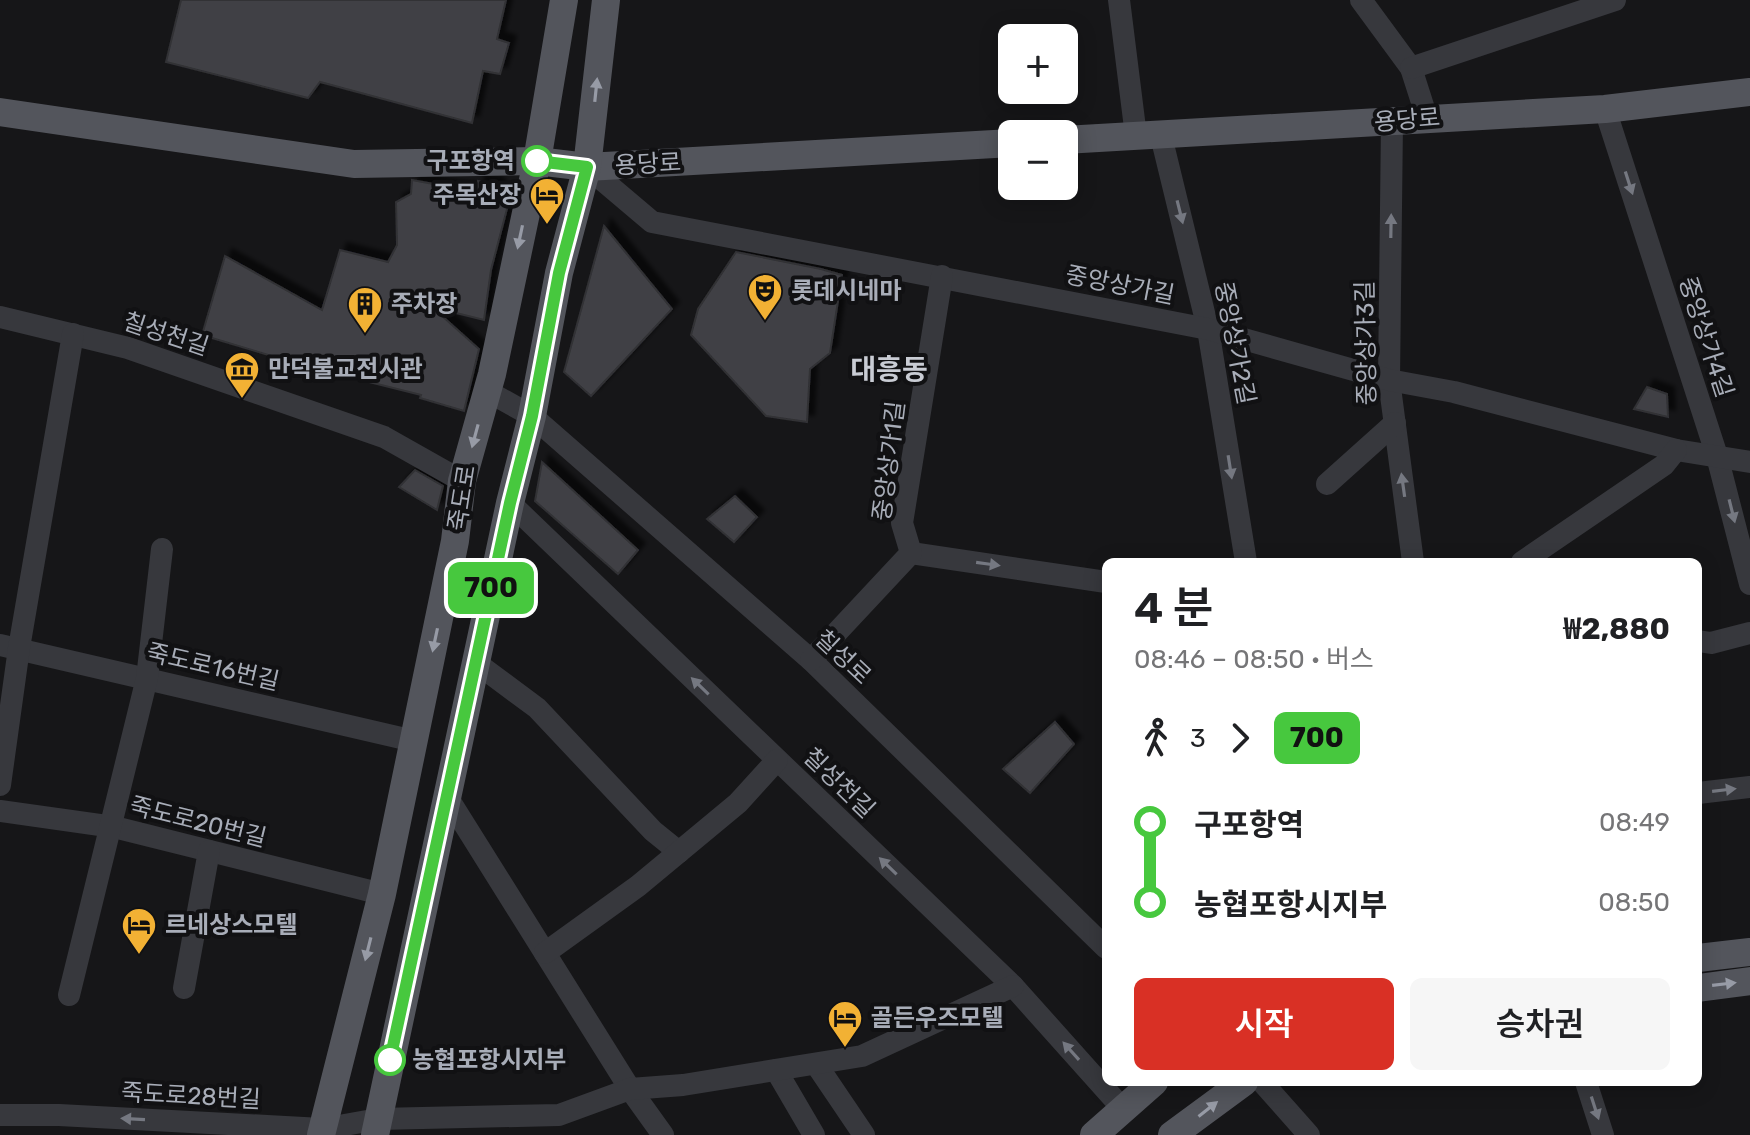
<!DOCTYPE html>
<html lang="ko">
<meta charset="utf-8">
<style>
:root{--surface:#fff;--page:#f6f6f6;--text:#202124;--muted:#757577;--accent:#d93025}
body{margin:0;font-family:Rubik,"Noto Sans KR",sans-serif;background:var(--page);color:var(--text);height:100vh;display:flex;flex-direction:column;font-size:30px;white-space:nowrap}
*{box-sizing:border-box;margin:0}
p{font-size:26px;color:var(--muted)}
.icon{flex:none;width:44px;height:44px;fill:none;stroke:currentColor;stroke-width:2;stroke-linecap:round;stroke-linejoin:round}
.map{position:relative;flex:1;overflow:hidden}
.side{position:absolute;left:1102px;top:558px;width:600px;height:528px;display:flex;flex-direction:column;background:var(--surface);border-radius:12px;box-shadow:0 4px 20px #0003}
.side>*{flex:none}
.badge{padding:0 16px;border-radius:12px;font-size:28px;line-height:52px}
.buttons{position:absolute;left:998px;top:24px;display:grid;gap:16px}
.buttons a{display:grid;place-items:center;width:80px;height:80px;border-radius:12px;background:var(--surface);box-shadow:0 4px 20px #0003;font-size:40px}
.map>.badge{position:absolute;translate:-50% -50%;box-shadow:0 0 0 4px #fff}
.legs{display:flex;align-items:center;gap:12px;height:88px;padding:0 32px;font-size:26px}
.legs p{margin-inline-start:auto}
.headline{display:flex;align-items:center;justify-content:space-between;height:136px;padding:0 32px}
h1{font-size:44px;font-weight:600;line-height:60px}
.cta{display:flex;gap:16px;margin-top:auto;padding:16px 32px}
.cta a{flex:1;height:92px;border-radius:12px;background:var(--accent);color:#fff;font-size:32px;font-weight:600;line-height:92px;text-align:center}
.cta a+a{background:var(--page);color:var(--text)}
ul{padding:0 32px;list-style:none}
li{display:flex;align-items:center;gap:28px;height:80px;font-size:30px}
li i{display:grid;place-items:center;width:12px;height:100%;margin:0 10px;background:currentColor}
li i::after{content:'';width:20px;height:20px;margin:-10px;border:6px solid;border-radius:50%;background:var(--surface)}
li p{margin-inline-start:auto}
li:first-child i{background:linear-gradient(#0000 50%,currentColor 0)}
li:last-child i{background:linear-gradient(currentColor 50%,#0000 0)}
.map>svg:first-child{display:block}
</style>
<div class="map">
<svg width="1750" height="1135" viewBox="0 0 1750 1135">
<defs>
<filter id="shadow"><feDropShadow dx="7" dy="-7" stdDeviation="2" flood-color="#0009"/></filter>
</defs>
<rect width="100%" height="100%" fill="#161618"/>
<g fill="#404145" stroke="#303034" stroke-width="2" filter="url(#shadow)">
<polygon points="181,0 506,0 497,39 509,43 500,74 483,71 472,123 320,82 308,98 166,62"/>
<polygon points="412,180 477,192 478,181 496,184 508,205 491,270 484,320 432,307 479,349 464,411 420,398 421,395 305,366 202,335 225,256 322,310 340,250 388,262 397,245 396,202 411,194"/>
<polygon points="604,226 672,309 591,396 564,372"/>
<polygon points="736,252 821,269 842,275 830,353 810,369 807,422 766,416 691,335 698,309"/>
<polygon points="1647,387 1667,394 1668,417 1634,409"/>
<polygon points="542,462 638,550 618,574 535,501"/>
<polygon points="415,470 443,486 437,510 399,487"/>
<polygon points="735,496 757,517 734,542 707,519"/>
<polygon points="1055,722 1074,744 1030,793 1003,769"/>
</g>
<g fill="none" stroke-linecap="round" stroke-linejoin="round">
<g stroke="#37383d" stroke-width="22">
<polyline points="1119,0 1136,136"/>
<polyline points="1361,0 1411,68 1427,118"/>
<polyline points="1411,68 1615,0"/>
<polyline points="1605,109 1717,456 1750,584"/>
<polyline points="1392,122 1389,380 1413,562"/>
<polyline points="1161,136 1208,329 1246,562"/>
<polyline points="587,167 652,222 1208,329 1389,380 1454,392 1676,450 1750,462"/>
<polyline points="0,317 128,348 384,437 462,481"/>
<polyline points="487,391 532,416 811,660 1106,948"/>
<polyline points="1327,484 1395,423"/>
<polyline points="510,503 1013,986 1123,1109"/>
<polyline points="911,553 1106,582"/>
<polyline points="1522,562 1664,465 1676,450"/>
<polyline points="1698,641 1711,643 1750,633"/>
<polyline points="0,645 414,741"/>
<polyline points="811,660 911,553 902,523 942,276"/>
<polyline points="475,662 537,708 653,831 679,852"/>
<polyline points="0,785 19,648 73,334"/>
<polyline points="1698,793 1750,787"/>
<polyline points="446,795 630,1089 663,1135"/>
<polyline points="0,811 114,827 382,894"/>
<polyline points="545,953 638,886 738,803 777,760"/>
<polyline points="184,988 209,851"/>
<polyline points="69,995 147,678 162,549"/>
<polyline points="816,1064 864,1135"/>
<polyline points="776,1070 814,1135"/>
<polyline points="1262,1082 1309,1135"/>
<polyline points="1586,1082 1603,1135"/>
<polyline points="0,1115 59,1115 322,1129 378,1119 559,1115 630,1089 683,1085 862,1056 1013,986"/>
</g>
<g stroke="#53555c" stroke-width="28">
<polyline points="0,112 354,164 537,161 587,167 1012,143"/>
<polyline points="1064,140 1605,109 1750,92"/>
<polyline points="1698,958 1750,952"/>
<polyline points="1698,988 1750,981"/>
<polyline points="321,1135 382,894 455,541 462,481 492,374 537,161 564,0"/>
<polyline points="375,1135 510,503 532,416 559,273 587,167 606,0"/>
<polyline points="1094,1135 1154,1082"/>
<polyline points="1172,1135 1244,1082"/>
</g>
</g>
<defs><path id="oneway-solid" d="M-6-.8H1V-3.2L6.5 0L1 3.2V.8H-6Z" transform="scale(2)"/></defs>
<g fill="#979ba6">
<use href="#oneway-solid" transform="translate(596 90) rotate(-84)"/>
<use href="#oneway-solid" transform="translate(520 237) rotate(102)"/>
<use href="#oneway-solid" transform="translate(475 436) rotate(105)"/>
<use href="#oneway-solid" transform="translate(435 640) rotate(102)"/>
<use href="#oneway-solid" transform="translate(368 949) rotate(104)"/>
<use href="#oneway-solid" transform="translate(1724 984) rotate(-7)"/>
<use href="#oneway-solid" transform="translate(1208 1109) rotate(-38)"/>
</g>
<g fill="#757881">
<use href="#oneway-solid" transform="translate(1629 183) rotate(72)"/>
<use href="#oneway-solid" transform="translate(1180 212) rotate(76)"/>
<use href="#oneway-solid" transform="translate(1391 226) rotate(-89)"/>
<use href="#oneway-solid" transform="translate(1230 467) rotate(81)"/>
<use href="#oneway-solid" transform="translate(1403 485) rotate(-98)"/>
<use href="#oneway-solid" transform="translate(1732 511) rotate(76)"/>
<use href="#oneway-solid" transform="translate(988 564) rotate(8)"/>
<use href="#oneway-solid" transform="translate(700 686) rotate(-136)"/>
<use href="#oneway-solid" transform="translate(1724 790) rotate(-7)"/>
<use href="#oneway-solid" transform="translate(888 866) rotate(-136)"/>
<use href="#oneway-solid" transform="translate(1071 1051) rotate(-132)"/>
<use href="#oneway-solid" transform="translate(1595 1108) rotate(72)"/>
<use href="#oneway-solid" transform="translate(133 1119) rotate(-177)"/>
</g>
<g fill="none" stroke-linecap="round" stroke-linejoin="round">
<g stroke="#fff" stroke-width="18">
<polyline id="line-1" points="390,1060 510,503 532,416 559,273 587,167 537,161"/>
</g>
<use href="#line-1" stroke="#47c83e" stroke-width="12"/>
</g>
<defs>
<g id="hotel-pin" transform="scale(1.8)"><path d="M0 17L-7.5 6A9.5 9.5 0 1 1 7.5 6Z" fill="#f2b134" stroke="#111113"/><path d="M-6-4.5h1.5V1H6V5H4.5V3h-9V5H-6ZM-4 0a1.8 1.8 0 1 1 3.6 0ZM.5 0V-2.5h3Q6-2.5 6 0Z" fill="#111"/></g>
<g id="theatre-pin" transform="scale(1.8)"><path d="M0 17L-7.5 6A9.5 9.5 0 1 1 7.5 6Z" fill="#f2b134" stroke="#111113"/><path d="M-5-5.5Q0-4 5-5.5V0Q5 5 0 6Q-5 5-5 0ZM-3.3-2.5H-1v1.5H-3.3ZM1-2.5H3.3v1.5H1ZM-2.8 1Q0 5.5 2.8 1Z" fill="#111"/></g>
<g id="building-pin" transform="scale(1.8)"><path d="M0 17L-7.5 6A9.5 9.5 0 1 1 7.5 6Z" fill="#f2b134" stroke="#111113"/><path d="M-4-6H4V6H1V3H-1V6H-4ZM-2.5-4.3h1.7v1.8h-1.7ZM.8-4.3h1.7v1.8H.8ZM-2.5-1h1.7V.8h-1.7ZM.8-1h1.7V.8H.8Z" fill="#111"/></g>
<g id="museum-pin" transform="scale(1.8)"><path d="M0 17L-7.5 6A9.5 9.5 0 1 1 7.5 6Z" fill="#f2b134" stroke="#111113"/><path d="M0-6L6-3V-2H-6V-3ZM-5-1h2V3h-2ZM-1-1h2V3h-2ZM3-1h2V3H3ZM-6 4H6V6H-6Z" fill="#111"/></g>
</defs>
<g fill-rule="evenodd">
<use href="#hotel-pin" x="547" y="195"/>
<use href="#theatre-pin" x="765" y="291"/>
<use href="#building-pin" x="365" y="304"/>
<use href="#museum-pin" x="242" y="369"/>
<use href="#hotel-pin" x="139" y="925"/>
<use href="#hotel-pin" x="845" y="1018"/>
</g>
<g fill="#fff" stroke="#47c83e" stroke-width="4">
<circle cx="537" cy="161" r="14"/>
<circle cx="390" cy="1060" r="14"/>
</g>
<g text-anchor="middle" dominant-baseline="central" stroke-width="8" stroke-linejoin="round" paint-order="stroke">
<g font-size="24" fill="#a8adb8" stroke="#111113">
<text transform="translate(1407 120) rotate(-5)">용당로</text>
<text transform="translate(648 164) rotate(-3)">용당로</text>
<text transform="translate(1120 285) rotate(11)">중앙상가길</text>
<text transform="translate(166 334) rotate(18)">칠성천길</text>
<text transform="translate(1706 337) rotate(72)">중앙상가4길</text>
<text transform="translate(1235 343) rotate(79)">중앙상가2길</text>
<text transform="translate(1366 343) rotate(-91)">중앙상가3길</text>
<text transform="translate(889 461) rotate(-83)">중앙상가1길</text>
<text transform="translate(462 498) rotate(-81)">죽도로</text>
<text transform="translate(843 657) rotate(43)">칠성로</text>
<text transform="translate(213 667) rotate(13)">죽도로16번길</text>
<text transform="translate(839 783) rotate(44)">칠성천길</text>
<text transform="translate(198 822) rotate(14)">죽도로20번길</text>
<text transform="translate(191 1096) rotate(3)">죽도로28번길</text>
</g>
<g font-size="24" font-weight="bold" fill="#a8adb8" stroke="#111113" text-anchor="end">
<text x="515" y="161">구포항역</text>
<text x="412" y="1060" text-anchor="start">농협포항시지부</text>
</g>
<g font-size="24" font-weight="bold" fill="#a8adb8" stroke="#111113" text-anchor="start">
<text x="521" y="195" text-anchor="end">주목산장</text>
<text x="791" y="291">롯데시네마</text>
<text x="391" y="304">주차장</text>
<text x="268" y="369">만덕불교전시관</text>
<text x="165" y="925">르네상스모텔</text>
<text x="871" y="1018">골든우즈모텔</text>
</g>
<g font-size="28" font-weight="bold" fill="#c9ccd4" stroke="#111113">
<text x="889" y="369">대흥동</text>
</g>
</g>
</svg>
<div class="buttons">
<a>+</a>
<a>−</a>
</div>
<b class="badge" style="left:491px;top:588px;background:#47c83e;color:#111">700</b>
<section class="side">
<div class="headline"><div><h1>4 분</h1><p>08:46 – 08:50 · 버스</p></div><b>₩2,880</b></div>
<div class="legs"><svg class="icon" aria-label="walk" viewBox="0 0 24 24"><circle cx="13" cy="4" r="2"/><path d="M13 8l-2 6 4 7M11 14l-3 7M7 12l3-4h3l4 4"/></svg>3<svg class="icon" aria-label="forward" viewBox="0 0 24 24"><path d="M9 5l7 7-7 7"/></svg><b class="badge" style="background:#47c83e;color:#111">700</b></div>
<ul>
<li><i style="color:#47c83e"></i><b>구포항역</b><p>08:49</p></li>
<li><i style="color:#47c83e"></i><b>농협포항시지부</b><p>08:50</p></li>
</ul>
<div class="cta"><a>시작</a><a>승차권</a></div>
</section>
</div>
